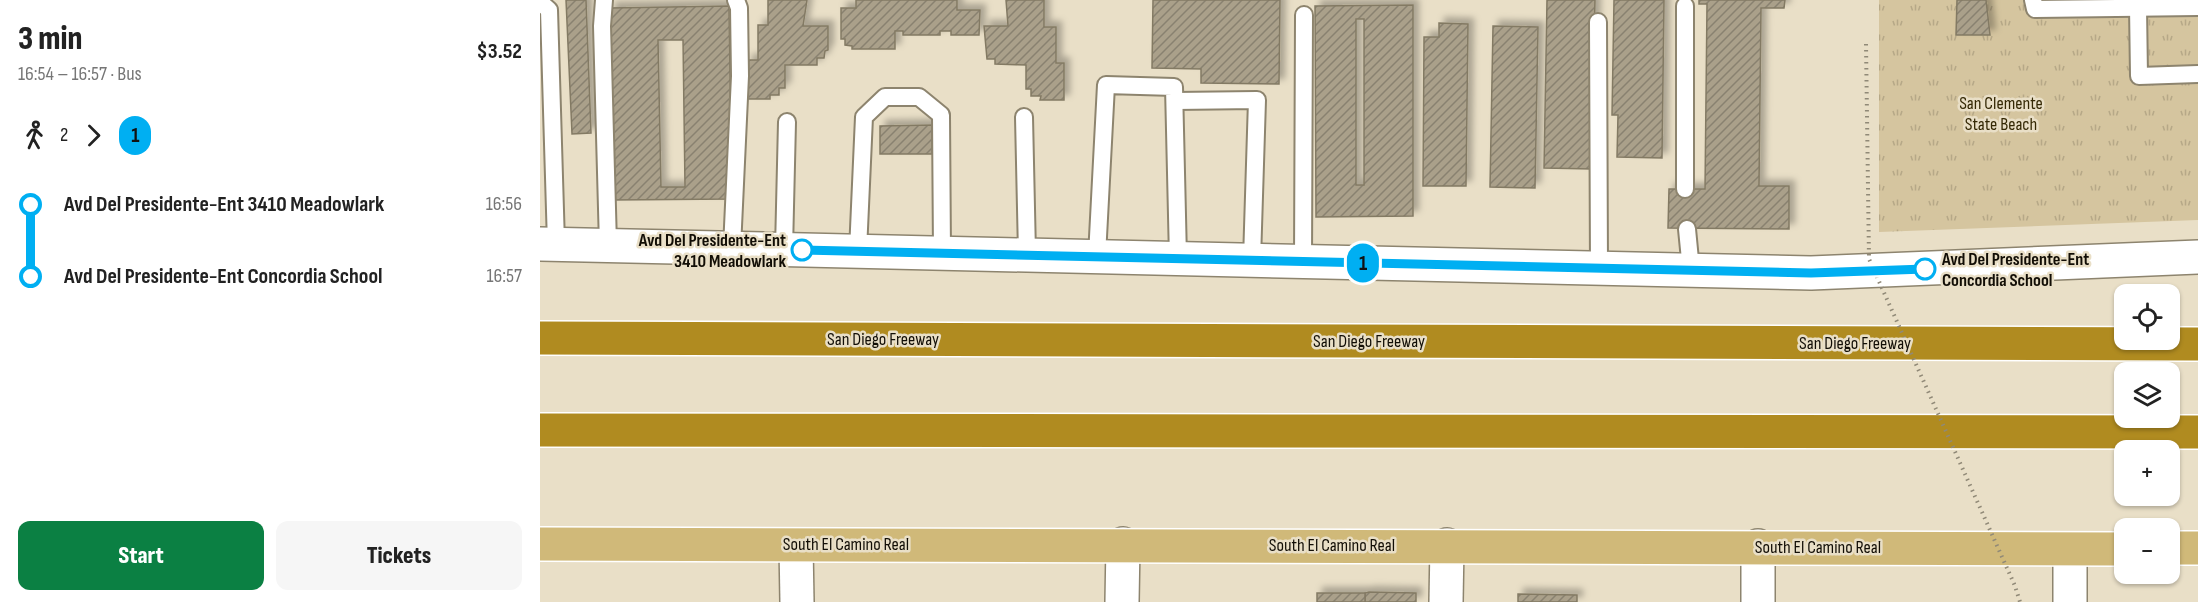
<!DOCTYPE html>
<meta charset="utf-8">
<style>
:root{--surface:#fff;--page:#f6f6f6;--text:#222;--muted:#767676;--accent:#0b8043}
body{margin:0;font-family:"Sofia Sans Condensed",sans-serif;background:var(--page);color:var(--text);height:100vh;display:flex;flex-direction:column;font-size:22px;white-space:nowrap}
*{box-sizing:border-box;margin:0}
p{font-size:20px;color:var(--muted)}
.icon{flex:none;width:33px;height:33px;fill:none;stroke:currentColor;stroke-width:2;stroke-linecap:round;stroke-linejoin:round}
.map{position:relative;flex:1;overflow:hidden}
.side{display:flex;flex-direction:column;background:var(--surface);width:540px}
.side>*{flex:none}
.badge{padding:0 12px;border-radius:20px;font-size:21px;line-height:39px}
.buttons{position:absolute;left:1574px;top:284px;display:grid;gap:12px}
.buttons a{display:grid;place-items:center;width:66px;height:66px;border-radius:12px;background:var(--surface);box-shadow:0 2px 4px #0004;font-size:30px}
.map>.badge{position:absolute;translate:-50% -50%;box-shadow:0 0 0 3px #fff}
.legs{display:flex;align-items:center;gap:9px;height:66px;padding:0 18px;font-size:20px}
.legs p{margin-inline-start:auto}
.headline{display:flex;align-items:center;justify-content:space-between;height:102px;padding:0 18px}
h1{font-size:33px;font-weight:800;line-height:45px}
.button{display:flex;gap:12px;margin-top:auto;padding:12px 18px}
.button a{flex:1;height:69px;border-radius:12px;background:var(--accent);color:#fff;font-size:24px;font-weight:800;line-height:69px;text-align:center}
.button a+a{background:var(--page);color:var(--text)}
ul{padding:0 18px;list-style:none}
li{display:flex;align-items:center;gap:21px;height:72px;font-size:22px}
li i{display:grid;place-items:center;width:9px;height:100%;margin:0 8px;background:currentColor}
li i::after{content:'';width:15px;height:15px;margin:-8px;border:4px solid;border-radius:50%;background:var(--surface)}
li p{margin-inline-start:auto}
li:first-child i{background:linear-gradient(#0000 50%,currentColor 0)}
li:last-child i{background:linear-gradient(currentColor 50%,#0000 0)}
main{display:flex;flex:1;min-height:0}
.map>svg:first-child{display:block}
</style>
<main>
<section class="side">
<div class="headline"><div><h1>3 min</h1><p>16:54 – 16:57 · Bus</p></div><b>$3.52</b></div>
<div class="legs"><svg class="icon" aria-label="walk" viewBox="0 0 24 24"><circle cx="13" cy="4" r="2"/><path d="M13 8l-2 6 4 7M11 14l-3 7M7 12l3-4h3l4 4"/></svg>2<svg class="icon" aria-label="forward" viewBox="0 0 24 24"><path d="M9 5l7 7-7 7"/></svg><b class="badge" style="background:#00aff2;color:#111">1</b></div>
<ul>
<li><i style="color:#00aff2"></i><b>Avd Del Presidente-Ent 3410 Meadowlark</b><p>16:56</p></li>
<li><i style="color:#00aff2"></i><b>Avd Del Presidente-Ent Concordia School</b><p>16:57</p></li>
</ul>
<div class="button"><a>Start</a><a>Tickets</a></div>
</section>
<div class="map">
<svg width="1658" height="602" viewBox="0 0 1658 602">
<defs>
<pattern id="park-tufts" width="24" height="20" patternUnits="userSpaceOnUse" patternTransform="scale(1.5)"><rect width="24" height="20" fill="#d5c59f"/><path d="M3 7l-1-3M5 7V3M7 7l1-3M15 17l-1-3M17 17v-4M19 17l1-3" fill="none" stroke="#b6a887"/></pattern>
<pattern id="building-hatch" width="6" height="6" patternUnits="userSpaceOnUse" patternTransform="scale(1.5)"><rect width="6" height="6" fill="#aaa08a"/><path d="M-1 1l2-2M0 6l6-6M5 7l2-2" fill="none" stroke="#89816f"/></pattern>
<filter id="shadow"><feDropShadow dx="5.5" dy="-5.5" stdDeviation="3" flood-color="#0004"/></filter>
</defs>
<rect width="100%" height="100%" fill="#e9dfc7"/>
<polygon fill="url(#park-tufts)" points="1339,0 1658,0 1658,220 1339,232"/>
<g fill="url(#building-hatch)" stroke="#837a64" stroke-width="1.5" fill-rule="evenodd" filter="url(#shadow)">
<polygon points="26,0 46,0 51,133 32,134"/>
<polygon points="228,0 267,0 263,26 288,26 288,50 285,51 284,58 277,58 277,65 245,65 245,88 239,88 239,95 230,95 230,99 207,99 207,60 218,60 218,25 228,25"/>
<polygon points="316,0 417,0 417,10 440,10 439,35 411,35 411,31 400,31 400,35 363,35 363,31 355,31 355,49 312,49 312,46 305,45 305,39 301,39 301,8 316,8"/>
<polygon points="466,0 504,0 504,27 516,27 516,63 524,63 524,100 500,100 501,96 491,96 491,89 486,89 486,65 455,64 455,59 447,59 444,26 468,26"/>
<polygon points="613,0 740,0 739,84 661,83 661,69 612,68"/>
<polygon points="1007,0 1055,0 1051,169 1004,168"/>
<polygon points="1074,0 1124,0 1122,158 1077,157 1078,115 1072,115"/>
<polygon points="1159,0 1245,0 1244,8 1221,8 1219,186 1249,186 1249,229 1128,228 1129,189 1165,189 1167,4 1159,4"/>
<polygon points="1417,0 1446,0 1450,35 1416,35"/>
<path d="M873 5V216L776 217 775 6ZM816 19H824V185H816Z"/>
<path d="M189 6 192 199 72 200 70 8ZM118 40H143L145 187H121Z"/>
<polygon points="899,23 928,24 926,186 883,186 884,37 899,37"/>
<polygon points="953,26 998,27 995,188 950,187"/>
<polygon points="392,125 392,154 340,154 340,126"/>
<polygon points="829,592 876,593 876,602 825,602 825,593"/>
<rect x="777" y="593" width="48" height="9"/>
<polygon points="978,594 1037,595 1037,602 978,602"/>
</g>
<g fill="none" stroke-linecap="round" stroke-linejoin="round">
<g stroke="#8d846e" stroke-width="20">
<g id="lane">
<polyline points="64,0 62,26 68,245"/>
<polyline points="1493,0 1495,9 1658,7"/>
<polyline points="0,2 9,10 16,244"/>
<polyline points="1598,7 1599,76 1658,74"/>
<polyline points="1058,22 1059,268"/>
<polyline points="635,101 717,100 712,260"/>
<polyline points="484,117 487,254"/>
<polyline points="1145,189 1145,6"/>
<polyline points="1147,229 1151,270"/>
<polyline points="192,248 200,76 199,8 196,0"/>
<polyline points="244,249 247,122"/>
<polyline points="318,251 324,117 345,97 379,97 401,115 402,253"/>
<polyline points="557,256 566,85 634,87 638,258"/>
<polyline points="763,261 764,15"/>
</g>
</g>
<g stroke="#8d846e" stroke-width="36">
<g id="street">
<polyline points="256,545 257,602"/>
<polyline points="906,602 907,545"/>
<polyline points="1218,602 1218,546"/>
<polyline points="1530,602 1530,549"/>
</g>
</g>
<g stroke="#8d846e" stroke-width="36">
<g id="secondary">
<polyline points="0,244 1271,273 1658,257"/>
<polyline points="582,602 583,544"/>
</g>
</g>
<g stroke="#fff" stroke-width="36">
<g id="primary">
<polyline points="0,544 1584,549"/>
<polyline points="1629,548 1658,548"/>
</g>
</g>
<g stroke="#fff" stroke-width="36">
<g id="highway">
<polyline points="0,338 1658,344"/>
<polyline points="0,430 1658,432"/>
</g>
</g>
<use href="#lane" stroke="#fff" stroke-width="16"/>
<use href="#street" stroke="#fff" stroke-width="33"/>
<use href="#secondary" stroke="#fff" stroke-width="33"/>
<use href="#primary" stroke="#d0b979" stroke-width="33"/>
<use href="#highway" stroke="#b08b20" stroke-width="33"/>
<polyline stroke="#908977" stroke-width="4" stroke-dasharray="1.5 4.5" stroke-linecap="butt" points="1326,44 1329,259 1475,586 1480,602"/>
</g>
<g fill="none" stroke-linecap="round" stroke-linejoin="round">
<g stroke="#fff" stroke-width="14">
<polyline id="line-1" points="262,250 1271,273 1385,269"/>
</g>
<use href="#line-1" stroke="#00aff2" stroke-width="9"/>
</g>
<g fill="#fff" stroke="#00aff2" stroke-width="3">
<circle cx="262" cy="250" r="10"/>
<circle cx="1385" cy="269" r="10"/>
</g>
<g text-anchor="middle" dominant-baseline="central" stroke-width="5" stroke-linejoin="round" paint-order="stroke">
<g font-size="18" fill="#342804" stroke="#e9dfc7">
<text x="1461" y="103">San Clemente<tspan x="1461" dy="21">State Beach</tspan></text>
</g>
<g font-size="18" font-weight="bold" fill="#120e06" stroke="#e9dfc7" text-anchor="end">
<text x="246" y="240">Avd Del Presidente-Ent<tspan x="246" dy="21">3410 Meadowlark</tspan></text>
<text x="1402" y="259" text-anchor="start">Avd Del Presidente-Ent<tspan x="1402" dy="21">Concordia School</tspan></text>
</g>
<g font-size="18" fill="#120e06" stroke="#e9dfc7">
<text x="343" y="339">San Diego Freeway</text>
<text x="829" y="341">San Diego Freeway</text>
<text x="1315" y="343">San Diego Freeway</text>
<text x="306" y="544">South El Camino Real</text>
<text x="792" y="545">South El Camino Real</text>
<text x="1278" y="547">South El Camino Real</text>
</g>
</g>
</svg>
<div class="buttons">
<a><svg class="icon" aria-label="locate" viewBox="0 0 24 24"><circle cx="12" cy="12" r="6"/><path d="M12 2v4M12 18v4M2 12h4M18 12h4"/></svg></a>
<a><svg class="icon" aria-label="layers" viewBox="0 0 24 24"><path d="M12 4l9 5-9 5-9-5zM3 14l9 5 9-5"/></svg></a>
<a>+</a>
<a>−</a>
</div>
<b class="badge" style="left:823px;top:263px;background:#00aff2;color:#111">1</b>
</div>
</main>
